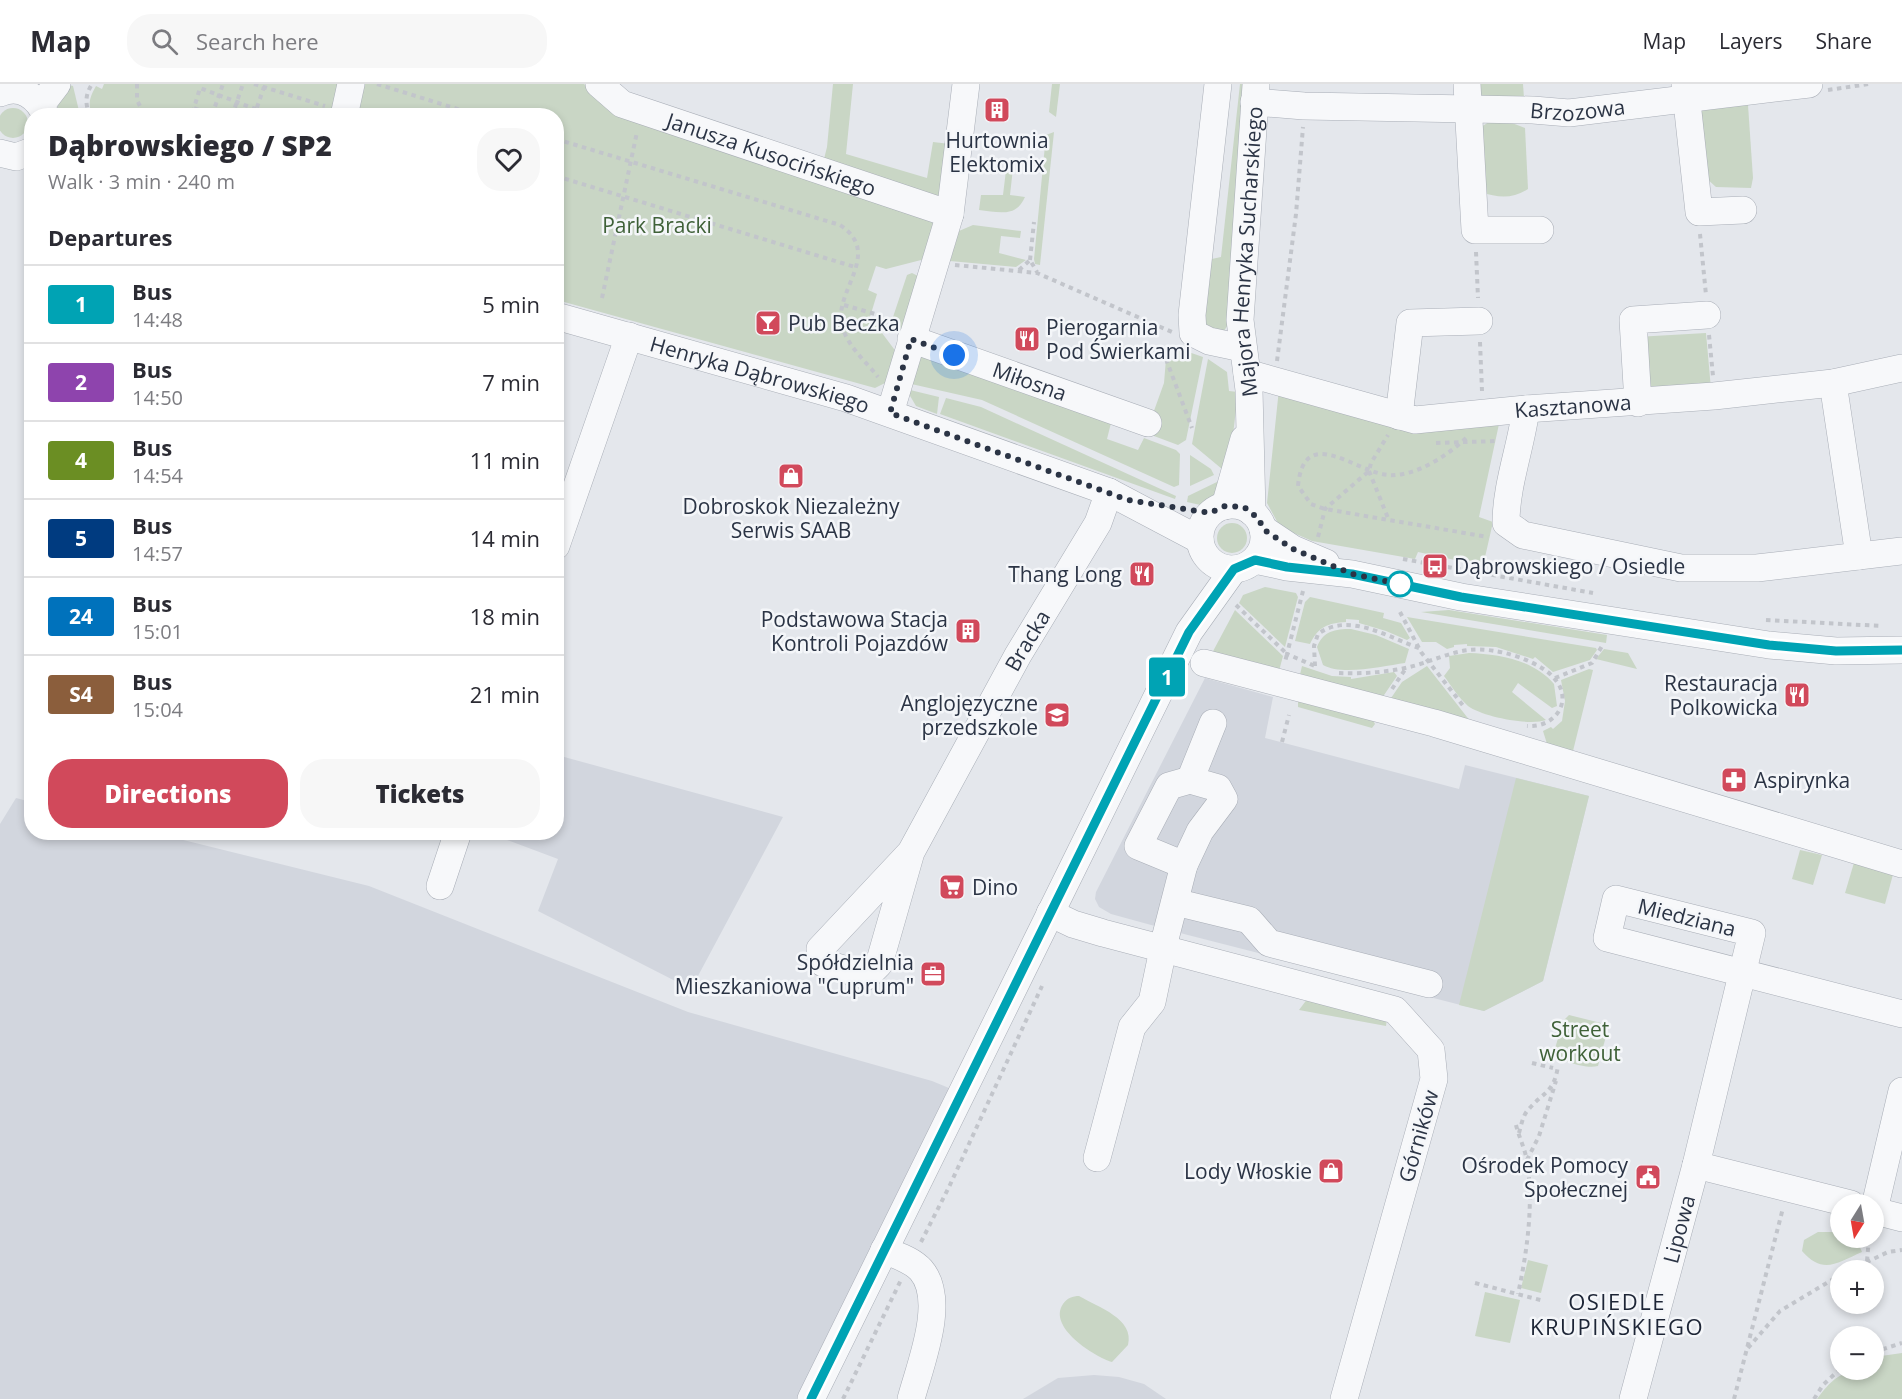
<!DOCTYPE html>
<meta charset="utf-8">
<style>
:root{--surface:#fff;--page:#f7f7f7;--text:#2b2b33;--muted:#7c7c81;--line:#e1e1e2;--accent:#d1495b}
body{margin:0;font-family:"Open Sans",sans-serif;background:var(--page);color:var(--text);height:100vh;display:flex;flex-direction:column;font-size:22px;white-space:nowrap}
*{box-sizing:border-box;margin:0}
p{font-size:20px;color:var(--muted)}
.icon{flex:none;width:33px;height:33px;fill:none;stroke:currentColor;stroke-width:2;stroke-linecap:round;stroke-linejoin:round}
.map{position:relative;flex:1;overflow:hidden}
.sheet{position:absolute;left:24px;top:24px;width:540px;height:732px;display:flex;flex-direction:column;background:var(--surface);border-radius:24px;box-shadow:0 3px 9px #0003}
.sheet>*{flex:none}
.badge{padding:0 12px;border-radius:4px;font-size:21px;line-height:39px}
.needle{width:39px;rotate:191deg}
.fabs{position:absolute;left:1830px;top:1110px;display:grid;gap:12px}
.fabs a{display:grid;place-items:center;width:54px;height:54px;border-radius:50%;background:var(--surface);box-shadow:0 3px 9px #0003;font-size:30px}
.you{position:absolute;width:30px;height:30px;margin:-15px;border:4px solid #fff;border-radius:50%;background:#1a73e8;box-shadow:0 0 0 9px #1a73e833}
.map>.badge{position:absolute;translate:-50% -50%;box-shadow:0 0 0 3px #fff}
h2{padding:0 24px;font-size:22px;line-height:54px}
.round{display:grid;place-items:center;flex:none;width:63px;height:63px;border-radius:24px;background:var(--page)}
.headline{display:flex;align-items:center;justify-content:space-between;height:102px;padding:0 24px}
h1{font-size:28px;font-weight:800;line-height:45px}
.button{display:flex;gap:12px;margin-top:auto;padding:12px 24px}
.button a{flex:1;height:69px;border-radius:24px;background:var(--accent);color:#fff;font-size:24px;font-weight:800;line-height:69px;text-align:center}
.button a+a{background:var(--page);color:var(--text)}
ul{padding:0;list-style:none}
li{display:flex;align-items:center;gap:18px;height:78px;padding:0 24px;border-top:2px solid var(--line)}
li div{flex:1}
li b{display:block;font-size:22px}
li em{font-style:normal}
li .badge{min-width:66px;font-weight:700;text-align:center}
header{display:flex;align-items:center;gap:36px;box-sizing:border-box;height:84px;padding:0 30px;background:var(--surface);border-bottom:2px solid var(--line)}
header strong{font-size:28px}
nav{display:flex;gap:33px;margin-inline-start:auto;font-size:21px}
.search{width:420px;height:54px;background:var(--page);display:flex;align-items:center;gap:15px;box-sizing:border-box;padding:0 21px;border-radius:24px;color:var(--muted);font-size:22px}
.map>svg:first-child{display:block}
</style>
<header>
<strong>Map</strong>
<div class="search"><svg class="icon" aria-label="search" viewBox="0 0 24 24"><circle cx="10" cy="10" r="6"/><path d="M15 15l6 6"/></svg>Search here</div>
<nav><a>Map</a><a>Layers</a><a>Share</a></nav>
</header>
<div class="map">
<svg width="1902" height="1315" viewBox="0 0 1902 1315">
<rect width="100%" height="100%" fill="#e4e7ec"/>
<g fill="#d2d6de">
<polygon points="1205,594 1273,613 1265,654 1459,705 1465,681 1589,712 1543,897 1484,927 1184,850 1111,830 1099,823 1095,815 1096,808"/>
<polygon points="557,671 783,733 691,905 538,827 558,775 507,756 510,749 556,748"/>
<polygon points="16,714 31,718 32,748 155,749 369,802 688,928 932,997 961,1009 811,1315 0,1315 0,740"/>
<polygon points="1094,1291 1119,1293 1144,1300 1166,1315 1023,1315 1058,1294"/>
</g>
<g fill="#c9d6c5">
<polygon points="65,0 73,2 80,31 58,32 57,16"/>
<path d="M104 0H343L336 31 93 32C87 20 90 13 96 2L102 5Z"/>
<polygon points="361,0 584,0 603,17 933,137 936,145 925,175 886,185 876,182 868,206 877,210 870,233 897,269 885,299 875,304 557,216 556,32 354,32"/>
<polygon points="833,0 853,0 846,70 927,94 933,58 950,60 942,111 935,115 823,79 827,63"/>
<polygon points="1052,0 1060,0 1056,33 1049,28"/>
<polygon points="1240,0 1252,0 1229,239 1224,247 1206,248 1203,185 1207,176 1221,173"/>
<polygon points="1477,0 1523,0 1524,14 1478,14"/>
<polygon points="1748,21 1753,94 1751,104 1716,103 1706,94 1698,29 1707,23"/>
<circle cx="13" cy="39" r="15"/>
<path d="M1489 38 1512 39 1525 44 1528 105C1513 115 1498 114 1481 108L1476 46Z"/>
<polygon points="1054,48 1040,181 1035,180 1034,175 1046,51"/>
<path d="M1014 75 1010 111 1025 113C1016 134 998 128 979 126L981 111H1003L1007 78Z"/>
<polygon points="973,141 1021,147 1020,154 1001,152 999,169 1026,176 1016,183 950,177 959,147"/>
<polygon points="912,189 920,193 905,243 900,246 895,244 892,236 907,191"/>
<polygon points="1706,249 1711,305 1641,309 1636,253"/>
<polygon points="1174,263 1203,273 1186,356 1178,361 1146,349 1164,299 1166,275 1173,276"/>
<polygon points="919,270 1111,339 1107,355 1138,366 1144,354 1176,366 1180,370 1179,401 1174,403 982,316 907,299"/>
<polygon points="1208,275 1227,288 1229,307 1238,308 1229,385 1222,385 1192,360"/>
<polygon points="906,305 939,313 937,330 916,322"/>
<polygon points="1279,305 1499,340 1479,433 1493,438 1483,482 1418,468 1415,475 1312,457 1280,443 1267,419"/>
<polygon points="946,314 981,323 1176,412 1175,415 940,330"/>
<polygon points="1190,371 1211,385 1214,391 1190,402"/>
<polygon points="1221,396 1214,419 1205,422 1187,418 1188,412"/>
<circle cx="1232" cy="454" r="15"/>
<polygon points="1265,503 1296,509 1298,513 1285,563 1239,519 1243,511"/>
<path d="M1310 513 1384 529 1383 534 1401 539 1410 554 1407 556 1386 547 1359 539V536L1346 535V538C1328 539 1318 543 1310 560L1295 557 1305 518Z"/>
<polygon points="1235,526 1283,572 1279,587 1211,571"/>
<polygon points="1449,526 1607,551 1606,559 1421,528"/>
<polygon points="1407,533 1596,564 1597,566 1590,576 1553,588 1535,573 1533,575 1496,563 1467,562 1467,560 1454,561 1454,563 1447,565 1436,558 1422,558"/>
<path d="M1351 545 1376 551 1409 565 1405 579C1384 582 1342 592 1323 581L1317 563C1323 547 1335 545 1351 545Z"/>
<polygon points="1604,565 1628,569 1637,585 1596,575"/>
<path d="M1469 569C1499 570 1534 576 1554 600L1557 622 1552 624 1518 599 1512 608 1546 636C1530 642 1483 633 1468 622 1459 614 1452 603 1444 592L1450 584 1449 572Z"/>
<polygon points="1302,582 1332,592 1351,593 1351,595 1394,588 1397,592 1382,614 1299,595"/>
<polygon points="1427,582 1474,642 1389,617 1402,598"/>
<polygon points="1589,585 1593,586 1572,671 1548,663 1543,647 1551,643 1553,645 1562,637 1565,617 1561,596"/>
<polygon points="1298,617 1373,636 1375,640 1372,644 1298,623"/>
<polygon points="1516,694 1589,712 1543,897 1484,927 1459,921"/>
<polygon points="1800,766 1822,771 1813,801 1792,795"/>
<polygon points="1856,772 1895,783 1885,820 1845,809"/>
<polygon points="1308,914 1387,933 1386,942 1299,926"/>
<path d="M1569 931 1609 941 1598 982C1586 985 1561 978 1554 968L1563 937Z"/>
<path d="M1818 1148H1840V1154H1856L1862 1168C1837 1179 1823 1191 1802 1167L1804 1156Z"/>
<polygon points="1528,1176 1548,1181 1541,1209 1521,1204"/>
<polygon points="1485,1208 1520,1216 1510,1259 1475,1252"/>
<path d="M1079 1212C1098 1223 1135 1235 1128 1261L1112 1278C1095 1273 1047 1243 1063 1220 1067 1214 1073 1212 1079 1212Z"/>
<path d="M1902 1269V1315H1817C1835 1291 1843 1286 1874 1286V1273Z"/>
</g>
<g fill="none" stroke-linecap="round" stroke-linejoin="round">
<g stroke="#a9aeb7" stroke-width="28">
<g id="minor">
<path id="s1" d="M599 0 622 20 950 130"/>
<polyline points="1218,0 1192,231 1193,249 1209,257 1242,264"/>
<polyline points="1467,0 1475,146 1540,146"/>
<polyline points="1685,0 1699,128 1743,126"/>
<path d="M0 9C21 0 38 13 46 32"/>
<path id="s2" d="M1254 18 1304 22 1533 26 1569 29 1809 0"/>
<polyline points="41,21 57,0"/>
<polyline points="344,32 351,0"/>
<polyline points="0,69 16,73 32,67"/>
<path id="s3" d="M556 232 846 314 1109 408 1200 456"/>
<path id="s4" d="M911 255 1148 339"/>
<path id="s5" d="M1247 289 1415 336 1526 325 1714 312 1833 299 1902 284"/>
<polyline points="1833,299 1859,472"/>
<polyline points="1638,319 1633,236 1707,231"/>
<path d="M1526 325C1521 363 1506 401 1506 439L1523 451 1681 484H1757L1902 467"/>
<polyline points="890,329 950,130 966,0"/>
<polyline points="1399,332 1410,239 1479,237"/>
<circle cx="1232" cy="453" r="32"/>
<polyline points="1225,422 1244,355"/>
<path id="s6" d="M1252 428 1249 306 1240 236 1256 1"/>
<polyline points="1263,445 1293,465 1326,479"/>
<polyline points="556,462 629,252"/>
<polyline points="1255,476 1287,483 1352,490 1461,513 1769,561 1836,567 1902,566"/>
<polyline points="1204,579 1434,639 1902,780"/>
<path id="s7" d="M911 768 820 865 823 879 867 892 879 880 911 768 1018 571 1098 439 1109 408"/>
<polyline points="1184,781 1138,762 1169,702 1190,696 1213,639"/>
<polyline points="440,802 458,748"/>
<polyline points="1175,818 1249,836 1269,859 1429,900"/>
<polyline points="1050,829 1073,840 1103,849 1395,926 1431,966 1434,995 1344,1315"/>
<polyline points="1097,1074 1132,943 1152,918 1166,851 1184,781 1200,747 1224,715 1218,704 1190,696"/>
<polyline points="1696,1081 1851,1120"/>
<polyline points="1874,1126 1902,1007"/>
<polyline points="1875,1127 1902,1134"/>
<path d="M884 1166C897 1172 911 1175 921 1186 947 1216 920 1281 911 1315"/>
<polyline points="811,1315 1189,548 1234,485"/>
<path id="s8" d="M1633 1315 1696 1081 1752 849 1616 815 1607 854 1902 930"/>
</g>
</g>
<g stroke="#c2c5cb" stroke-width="4" stroke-dasharray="4.5 4.5" stroke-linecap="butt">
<polyline points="137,0 137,16 145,32"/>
<polyline points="254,0 325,22"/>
<polyline points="377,0 480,32"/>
<polyline points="1828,6 1869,0"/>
<polyline points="212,31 223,0"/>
<path d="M90 32C85 20 85 11 92 0"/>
<polyline points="215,32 194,24 200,4 274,32"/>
<polyline points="232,32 243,0"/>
<polyline points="254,32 264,3"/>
<path d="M556 55 840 141C881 168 839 202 841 235 843 259 865 276 878 293"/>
<polyline points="556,92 855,183"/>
<polyline points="1700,150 1706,211"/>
<polyline points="1476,168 1478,214"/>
<polyline points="1030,176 1034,138"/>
<polyline points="955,181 1037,189 1172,248"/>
<polyline points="1019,186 1030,176 1037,188"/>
<polyline points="602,214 637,48"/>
<polyline points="844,221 882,232"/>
<polyline points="1709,251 1713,292"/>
<polyline points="1480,258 1482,307"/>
<polyline points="1166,275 1192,344"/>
<polyline points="1277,277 1296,130 1303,43"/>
<path d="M1466 354C1447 372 1415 393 1388 391 1355 388 1304 339 1298 402L1311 420 1325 425 1488 453"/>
<polyline points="1436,359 1497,357"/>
<polyline points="1369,387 1388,434"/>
<polyline points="1318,453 1325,425 1369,387 1371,379 1388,351"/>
<polyline points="1403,475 1593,509"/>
<polyline points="1303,507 1287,570 1317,583"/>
<polyline points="1236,521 1287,570 1285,578"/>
<polyline points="1400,528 1421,568 1465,624"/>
<polyline points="1766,536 1882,542"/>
<path d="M1315 582 1314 562 1318 550C1349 527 1389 554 1419 564"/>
<path d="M1339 589C1364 590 1393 588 1417 581 1452 570 1467 560 1505 569 1521 573 1544 582 1554 594 1574 616 1556 644 1527 642"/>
<polyline points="1555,594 1592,579 1602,562"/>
<polyline points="1392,605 1406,584"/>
<polyline points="1282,658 1289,631"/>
<polyline points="1532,979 1553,984"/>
<path d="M1516 1041C1519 1053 1525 1065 1527 1077 1534 1120 1527 1168 1518 1210"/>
<path d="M1519 1049C1521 1042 1523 1031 1528 1026 1543 1008 1554 1009 1558 982"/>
<polyline points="1527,1076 1539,1052 1556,997"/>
<polyline points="921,1158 949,1103 1042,902"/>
<polyline points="1867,1177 1869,1154"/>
<polyline points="1850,1186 1888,1168 1902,1166"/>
<polyline points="1475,1199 1544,1217"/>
<polyline points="1748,1264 1780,1227 1840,1191"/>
<polyline points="1874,1268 1902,1259"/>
<polyline points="843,1315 901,1196"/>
<polyline points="1734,1315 1783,1124"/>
<polyline points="1814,1315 1823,1301 1840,1285"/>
</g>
<use href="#minor" stroke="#f7f8fa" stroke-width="27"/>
</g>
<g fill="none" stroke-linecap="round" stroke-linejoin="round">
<g stroke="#fff" stroke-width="14">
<polyline id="line" points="811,1315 1189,548 1234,485 1255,476 1287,483 1352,490 1461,513 1769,561 1836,567 1902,566"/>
</g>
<use href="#line" stroke="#00a3b4" stroke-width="9"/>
<polyline stroke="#2b3445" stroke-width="6" stroke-dasharray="0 10.8" points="954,271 911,255 890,329 1128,416 1210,429 1225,422 1244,423 1259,435 1263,445 1293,465 1352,490 1400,500"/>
</g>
<defs>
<g id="building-square" transform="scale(1.35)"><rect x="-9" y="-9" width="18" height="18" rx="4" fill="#d1495b" stroke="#f4f6f9"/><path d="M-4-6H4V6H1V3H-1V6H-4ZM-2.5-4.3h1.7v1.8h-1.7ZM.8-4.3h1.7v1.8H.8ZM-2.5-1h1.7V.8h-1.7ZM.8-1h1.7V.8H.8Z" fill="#fff"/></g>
<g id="bar-square" transform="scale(1.35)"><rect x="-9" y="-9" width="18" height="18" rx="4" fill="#d1495b" stroke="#f4f6f9"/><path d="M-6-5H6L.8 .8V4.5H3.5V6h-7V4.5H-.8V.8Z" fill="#fff"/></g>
<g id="restaurant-square" transform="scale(1.35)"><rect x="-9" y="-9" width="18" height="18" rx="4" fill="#d1495b" stroke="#f4f6f9"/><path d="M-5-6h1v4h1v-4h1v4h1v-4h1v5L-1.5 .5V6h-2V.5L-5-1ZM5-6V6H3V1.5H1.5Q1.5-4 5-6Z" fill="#fff"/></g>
<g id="shop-square" transform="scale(1.35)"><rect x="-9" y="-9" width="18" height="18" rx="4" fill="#d1495b" stroke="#f4f6f9"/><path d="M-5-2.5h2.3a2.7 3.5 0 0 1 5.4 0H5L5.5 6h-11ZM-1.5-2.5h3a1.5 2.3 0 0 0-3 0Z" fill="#fff"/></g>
<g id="bus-square" transform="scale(1.35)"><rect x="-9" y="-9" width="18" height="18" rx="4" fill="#d1495b" stroke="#f4f6f9"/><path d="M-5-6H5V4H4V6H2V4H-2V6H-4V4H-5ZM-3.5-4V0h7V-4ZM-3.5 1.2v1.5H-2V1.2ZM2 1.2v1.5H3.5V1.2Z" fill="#fff"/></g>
<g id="school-square" transform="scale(1.35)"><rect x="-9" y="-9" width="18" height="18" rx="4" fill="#d1495b" stroke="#f4f6f9"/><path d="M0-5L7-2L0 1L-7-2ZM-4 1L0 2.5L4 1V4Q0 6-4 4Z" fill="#fff"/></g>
<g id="pharmacy-square" transform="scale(1.35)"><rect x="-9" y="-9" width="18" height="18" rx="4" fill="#d1495b" stroke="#f4f6f9"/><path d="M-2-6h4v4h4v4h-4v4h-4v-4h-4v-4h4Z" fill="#fff"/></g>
<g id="supermarket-square" transform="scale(1.35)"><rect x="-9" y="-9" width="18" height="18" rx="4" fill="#d1495b" stroke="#f4f6f9"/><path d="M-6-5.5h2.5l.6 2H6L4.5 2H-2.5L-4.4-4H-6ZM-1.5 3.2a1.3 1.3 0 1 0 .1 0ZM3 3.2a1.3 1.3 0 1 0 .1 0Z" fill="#fff"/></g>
<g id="office-square" transform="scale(1.35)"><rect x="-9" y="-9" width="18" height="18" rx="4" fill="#d1495b" stroke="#f4f6f9"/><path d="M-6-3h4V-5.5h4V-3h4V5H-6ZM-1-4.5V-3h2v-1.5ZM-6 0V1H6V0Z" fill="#fff"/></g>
<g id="civic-square" transform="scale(1.35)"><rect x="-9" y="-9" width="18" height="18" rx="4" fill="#d1495b" stroke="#f4f6f9"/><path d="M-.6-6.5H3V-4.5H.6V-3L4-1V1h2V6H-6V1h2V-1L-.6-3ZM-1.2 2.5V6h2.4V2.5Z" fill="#fff"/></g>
</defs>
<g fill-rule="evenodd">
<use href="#building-square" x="997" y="26"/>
<use href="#bar-square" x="768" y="239"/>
<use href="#restaurant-square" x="1027" y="255"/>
<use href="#shop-square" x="791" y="392"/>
<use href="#bus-square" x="1435" y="482"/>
<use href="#restaurant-square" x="1142" y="490"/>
<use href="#building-square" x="968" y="547"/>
<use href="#restaurant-square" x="1797" y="611"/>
<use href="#school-square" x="1057" y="631"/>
<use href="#pharmacy-square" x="1734" y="696"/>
<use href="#supermarket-square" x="952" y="803"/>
<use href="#office-square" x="933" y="890"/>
<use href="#shop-square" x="1331" y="1087"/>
<use href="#civic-square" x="1648" y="1093"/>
</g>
<circle fill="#fff" stroke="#00a3b4" stroke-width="3" cx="1400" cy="500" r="12"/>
<g text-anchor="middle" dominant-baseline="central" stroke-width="5" stroke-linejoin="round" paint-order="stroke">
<g font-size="21" fill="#2b3445" stroke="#f4f6f9">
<text stroke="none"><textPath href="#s2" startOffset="324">Brzozowa</textPath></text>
<text stroke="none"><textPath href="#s1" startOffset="188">Janusza Kusocińskiego</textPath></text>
<text stroke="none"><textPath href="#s6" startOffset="261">Majora Henryka Sucharskiego</textPath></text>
<text stroke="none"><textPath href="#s3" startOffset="212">Henryka Dąbrowskiego</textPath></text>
<text stroke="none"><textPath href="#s4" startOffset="126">Miłosna</textPath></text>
<text stroke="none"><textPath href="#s5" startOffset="333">Kasztanowa</textPath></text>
<text stroke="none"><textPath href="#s7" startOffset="568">Bracka</textPath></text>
<text transform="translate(1687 833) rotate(14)">Miedziana</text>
<text transform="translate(1418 1052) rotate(-74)">Górników</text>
<text stroke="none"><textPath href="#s8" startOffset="176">Lipowa</textPath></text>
</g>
<g font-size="21" fill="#2b3445" stroke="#f4f6f9" text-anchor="end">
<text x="997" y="56" text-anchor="middle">Hurtownia<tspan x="997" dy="24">Elektomix</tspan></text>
<text x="788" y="239" text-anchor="start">Pub Beczka</text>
<text x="1046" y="243" text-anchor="start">Pierogarnia<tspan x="1046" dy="24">Pod Świerkami</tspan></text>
<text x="791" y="422" text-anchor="middle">Dobroskok Niezależny<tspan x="791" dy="24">Serwis SAAB</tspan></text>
<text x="1454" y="482" text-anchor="start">Dąbrowskiego / Osiedle</text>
<text x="1122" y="490">Thang Long</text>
<text x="948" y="535">Podstawowa Stacja<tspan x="948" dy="24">Kontroli Pojazdów</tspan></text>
<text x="1778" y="599">Restauracja<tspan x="1778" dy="24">Polkowicka</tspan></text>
<text x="1038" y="619">Anglojęzyczne<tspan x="1038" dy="24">przedszkole</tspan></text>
<text x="1754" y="696" text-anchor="start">Aspirynka</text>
<text x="972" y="803" text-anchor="start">Dino</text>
<text x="914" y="878">Spółdzielnia<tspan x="914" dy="24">Mieszkaniowa "Cuprum"</tspan></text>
<text x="1628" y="1081">Ośrodek Pomocy<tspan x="1628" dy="24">Społecznej</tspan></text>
<text x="1312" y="1087">Lody Włoskie</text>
</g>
<g font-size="21" fill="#3f6138" stroke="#f4f6f9">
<text x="657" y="141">Park Bracki</text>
<text x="1580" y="945">Street<tspan x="1580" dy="24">workout</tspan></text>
</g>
<g font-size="22" letter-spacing="1.5" fill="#1d2536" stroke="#f4f6f9">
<text x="1617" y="1217">OSIEDLE<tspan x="1617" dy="25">KRUPIŃSKIEGO</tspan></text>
</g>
</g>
</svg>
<div class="fabs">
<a><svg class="needle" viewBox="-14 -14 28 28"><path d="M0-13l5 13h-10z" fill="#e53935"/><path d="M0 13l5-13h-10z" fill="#7c7c81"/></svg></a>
<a>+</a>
<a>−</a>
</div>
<div class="you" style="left:954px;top:271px"></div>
<b class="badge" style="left:1167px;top:593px;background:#00a3b4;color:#fff">1</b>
<section class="sheet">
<div class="headline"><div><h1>Dąbrowskiego / SP2</h1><p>Walk · 3 min · 240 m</p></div><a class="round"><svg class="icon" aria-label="heart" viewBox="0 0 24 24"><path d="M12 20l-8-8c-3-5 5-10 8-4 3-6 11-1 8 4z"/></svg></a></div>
<h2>Departures</h2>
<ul>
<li><span class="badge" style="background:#00a3b4;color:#fff">1</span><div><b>Bus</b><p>14:48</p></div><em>5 min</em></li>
<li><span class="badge" style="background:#8e44ad;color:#fff">2</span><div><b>Bus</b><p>14:50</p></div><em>7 min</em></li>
<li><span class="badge" style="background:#6b8e23;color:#fff">4</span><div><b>Bus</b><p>14:54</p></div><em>11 min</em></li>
<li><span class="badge" style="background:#003b80;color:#fff">5</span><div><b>Bus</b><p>14:57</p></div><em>14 min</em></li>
<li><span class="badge" style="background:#0072bc;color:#fff">24</span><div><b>Bus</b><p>15:01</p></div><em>18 min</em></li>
<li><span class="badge" style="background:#8b5e3c;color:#fff">S4</span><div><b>Bus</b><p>15:04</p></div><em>21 min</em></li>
</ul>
<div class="button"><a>Directions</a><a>Tickets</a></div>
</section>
</div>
